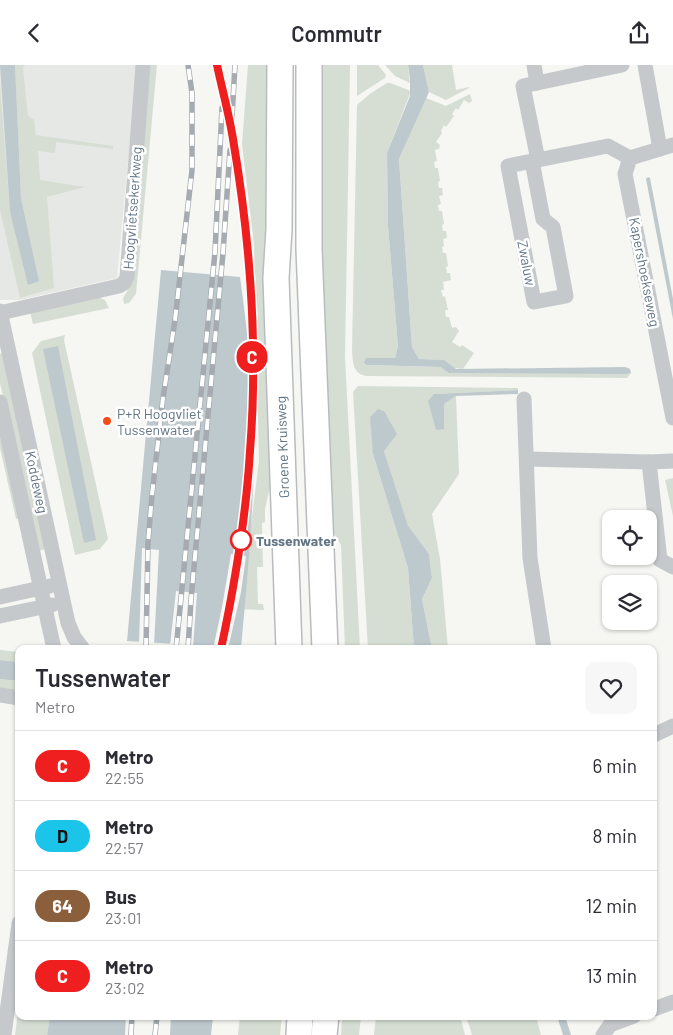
<!DOCTYPE html>
<style>
:root{--surface:#fff;--page:#f7f7f7;--text:#2b2b33;--muted:#7c7c81;--line:#e1e1e2}
body{margin:0;font-family:Barlow,sans-serif;background:var(--page);color:var(--text);height:100vh;display:flex;flex-direction:column;font-size:19px;white-space:nowrap}
*{box-sizing:border-box;margin:0}
p{font-size:16px;color:var(--muted)}
.icon{flex:none;width:28px;height:28px;fill:none;stroke:currentColor;stroke-width:2;stroke-linecap:round;stroke-linejoin:round}
.map{position:relative;flex:1;overflow:hidden}
.details{position:absolute;left:15px;top:580px;width:642px;height:375px;display:flex;flex-direction:column;background:var(--surface);border-radius:10px;box-shadow:0 1px 4px #0004}
.details>*{flex:none}
.badge{padding:0 10px;border-radius:16px;font-size:18px;line-height:32px}
.tools{position:absolute;left:602px;top:445px;display:grid;gap:10px}
.tools a{display:grid;place-items:center;width:55px;height:55px;border-radius:10px;background:var(--surface);box-shadow:0 1px 4px #0004;font-size:25px}
.map>.badge{position:absolute;translate:-50% -50%;box-shadow:0 0 0 2px #fff}
.round{display:grid;place-items:center;flex:none;width:52px;height:52px;border-radius:10px;background:var(--page)}
.overview{display:flex;align-items:center;justify-content:space-between;height:85px;padding:0 20px}
h1{font-size:24px;font-weight:600;line-height:38px}
ul{padding:0;list-style:none}
li{display:flex;align-items:center;gap:15px;height:70px;padding:0 20px;border-top:1px solid var(--line)}
li div{flex:1}
li b{display:block;font-size:19px}
li em{font-style:normal}
li .badge{min-width:55px;font-weight:700;text-align:center}
header{display:flex;justify-content:space-between;align-items:center;height:65px;padding:0 20px;background:var(--surface);font-size:22px;font-weight:600}
.map>svg:first-child{display:block}
</style>
<header><svg class="icon" aria-label="back" viewBox="0 0 24 24"><path d="M15 5l-7 7 7 7"/></svg>Commutr<svg class="icon" aria-label="share" viewBox="0 0 24 24"><path d="M12 15V3M7 8l5-5 5 5M5 13v7h14v-7"/></svg></header>
<div class="map">
<svg width="673" height="970" viewBox="0 0 673 970">
<rect width="100%" height="100%" fill="#f6f6f2"/>
<polygon fill="#e6e8e5" points="0,0 137,0 117,213 20,235 0,235"/>
<g fill="#d6ded3">
<polygon points="15,0 25,0 23,3 28,51 34,55 36,70 113,81 113,84 56,77 55,88 38,86 40,115 85,122 47,132 54,223 20,233 0,145 0,18 10,147 39,216 21,133"/>
<polygon points="150,0 157,0 136,229 129,238 124,239 123,233 131,220"/>
<polygon points="248,0 270,0 270,189 264,220 270,422 265,444 265,457 262,458 263,502 257,502 258,539 263,539 264,545 237,544 246,500 259,396 254,179 242,79"/>
<polygon points="321,0 350,0 345,292 360,584 345,584 341,480 330,462 319,213"/>
<polygon points="357,0 378,0 386,10 385,13 357,31"/>
<polygon points="385,0 408,0 410,18 395,11"/>
<polygon points="423,0 452,0 456,25 469,22 469,23 446,35 429,27"/>
<path d="M387 18H390L411 26 387 88 388 161 398 281 395 293H366L367 300 440 302 447 306 631 308 627 313 366 311C352 308 353 297 352 285L357 40 371 28Z"/>
<polygon points="470,29 472,36 469,38 464,35 458,45 456,43 452,49 454,51 446,62 444,60 441,66 442,68 436,77 440,80 439,84 435,85 437,96 434,97 435,103 438,103 440,116 438,117 439,123 442,123 443,130 439,131 441,139 438,140 439,146 442,146 444,159 442,160 443,166 446,166 447,173 443,174 444,181 442,182 443,188 446,188 448,201 446,202 447,208 450,208 451,215 443,217 444,225 441,225 443,232 445,231 448,245 445,245 446,252 449,252 452,263 456,262 459,266 452,277 460,282 462,280 474,288 463,304 454,303 441,295 419,294 412,282 399,94 426,33 446,41"/>
<polygon points="98,232 105,235 109,243 33,259 30,247"/>
<polygon points="65,270 64,275 108,474 100,484 75,490 32,288 41,276"/>
<polygon points="2,288 46,484 38,486 0,318 0,289"/>
<polygon points="358,321 518,323 518,325 434,329 444,363 444,339 456,331 459,409 432,449 440,494 448,584 432,584 422,534 432,513 429,489 408,462 384,386 373,389 408,503 414,584 368,584 353,327"/>
<polygon points="0,363 20,453 16,454 0,383"/>
<polygon points="673,413 673,451 665,415"/>
<polygon points="0,585 19,587 19,597 0,595"/>
<polygon points="19,607 19,627 0,624 0,614 18,616"/>
<polygon points="19,939 19,951 50,951 47,970 15,970"/>
<polygon points="240,951 282,951 280,970 238,970"/>
<polygon points="342,951 361,951 359,970 341,970"/>
<polygon points="376,951 460,951 465,970 374,970"/>
<polygon points="466,951 536,951 541,970 472,970"/>
</g>
<g fill="#bec9ce">
<polygon points="0,0 15,0 21,133 39,216 28,220 10,147"/>
<polygon points="408,0 423,0 429,27 399,94 412,282 419,294 444,295 456,304 625,302 630,304 631,308 625,309 449,308 440,302 367,300 364,298 366,293 395,293 398,281 388,161 387,88 410,31 410,13"/>
<polygon points="648,112 650,113 673,234 673,254 646,114"/>
<path d="M161 205 240 212C248 271 255 330 254 390 253 454 247 519 241 583L127 576Z"/>
<polygon points="58,281 96,475 84,478 43,284"/>
<polygon points="518,325 518,329 456,331 444,339 444,364 436,365 428,336 434,329"/>
<polygon points="378,344 384,346 397,369 384,386 408,461 429,489 432,513 422,534 432,584 414,584 408,503 373,389 370,352"/>
<polygon points="0,595 19,597 18,616 0,614"/>
<polygon points="50,951 213,951 211,970 47,970"/>
<polygon points="557,951 565,951 571,970 563,970"/>
</g>
<g fill="#f6f6f2">
<polygon points="142,483 159,485 154,580 139,579"/>
<polygon points="231,489 246,491 241,527 228,584 213,584 222,542"/>
<polygon points="176,526 197,528 193,582 170,581"/>
<polygon points="126,951 171,951 170,970 125,970"/>
</g>
<g fill="none" stroke-linecap="round" stroke-linejoin="round">
<g stroke="#b8bcc0" stroke-width="28">
<g id="primary">
<polyline points="280,0 279,164 276,213 289,584"/>
<polyline points="309,0 309,184 325,584"/>
<polyline points="299,970 300,951"/>
<polyline points="324,970 326,951"/>
</g>
</g>
<g stroke="#c5c9cc" stroke-width="15">
<polyline points="534,0 537,18"/>
<polyline points="645,0 660,84"/>
<polyline points="673,80 630,93 625,109 673,353"/>
<polyline points="538,95 523,21 622,0"/>
<polyline points="532,96 543,154 553,162 566,231 534,237 508,101 608,81 630,93"/>
<polyline points="0,246 68,558 74,572 83,584"/>
<polyline points="0,248 119,221 124,218 127,212 143,0"/>
<polyline points="524,334 530,493 544,584"/>
<polyline points="0,337 54,584"/>
<polyline points="527,394 649,397 673,396"/>
<polyline points="649,397 660,495 673,502"/>
<polyline points="0,532 50,521"/>
<polyline points="0,551 52,540"/>
<polyline points="0,630 19,633"/>
<polyline points="654,670 673,661"/>
<polyline points="654,944 673,937"/>
<polyline points="4,970 19,858"/>
<polyline points="603,970 610,960 634,951"/>
</g>
<use href="#primary" stroke="#fff" stroke-width="25"/>
<g stroke="#a5abb1" stroke-width="5.5">
<g id="rail">
<polyline points="217,0 233,72 241,124 250,214 252,304 251,386 240,487 221,584"/>
<polyline points="232,52 235,0"/>
<polyline points="146,584 148,478 152,430 163,333 175,255 192,105 192,28 188,0"/>
<polyline points="176,584 215,187 222,43"/>
<polyline points="188,584 191,535 223,188 230,85"/>
<polyline points="131,970 132,951"/>
<polyline points="155,970 157,951"/>
</g>
</g>
<use href="#rail" stroke="#fff" stroke-width="4" stroke-dasharray="11" stroke-linecap="butt"/>
</g>
<g fill="none" stroke-linecap="round" stroke-linejoin="round">
<g stroke="#fff" stroke-width="11">
<path id="line" d="M217 0C222 24 229 49 233 74 250 174 258 284 250 386 246 453 235 518 221 584"/>
</g>
<use href="#line" stroke="#ef1f1f" stroke-width="8"/>
</g>
<circle fill="#f34e15" stroke="#fff" stroke-width="2" cx="107" cy="356" r="5"/>
<circle fill="#fff" stroke="#ef1f1f" stroke-width="2.5" cx="241" cy="475" r="10"/>
<g text-anchor="middle" dominant-baseline="central" stroke-width="5" stroke-linejoin="round" paint-order="stroke">
<g font-size="14" fill="#627586" stroke="#fff">
<text transform="translate(132 143) rotate(-86)">Hoogvlietsekerkweg</text>
<text transform="translate(527 198) rotate(79)">Zwaluw</text>
<text transform="translate(645 207) rotate(79)">Kapershoekseweg</text>
<text transform="translate(282 382) rotate(-92)">Groene Kruisweg</text>
<text transform="translate(37 417) rotate(78)">Koddeweg</text>
</g>
<g font-size="14" fill="#627586" stroke="#fff" text-anchor="start">
<text x="117" y="348">P+R Hoogvliet<tspan x="117" dy="16">Tussenwater</tspan></text>
</g>
<g font-size="14" font-weight="bold" fill="#627586" stroke="#fff" text-anchor="start">
<text x="256" y="475">Tussenwater</text>
</g>
</g>
</svg>
<div class="tools">
<a><svg class="icon" aria-label="locate" viewBox="0 0 24 24"><circle cx="12" cy="12" r="6"/><path d="M12 2v4M12 18v4M2 12h4M18 12h4"/></svg></a>
<a><svg class="icon" aria-label="layers" viewBox="0 0 24 24"><path d="M12 4l9 5-9 5-9-5zM3 14l9 5 9-5"/></svg></a>
</div>
<b class="badge" style="left:252px;top:292px;background:#ef1f1f;color:#fff">C</b>
<section class="details">
<div class="overview"><div><h1>Tussenwater</h1><p>Metro</p></div><a class="round"><svg class="icon" aria-label="heart" viewBox="0 0 24 24"><path d="M12 20l-8-8c-3-5 5-10 8-4 3-6 11-1 8 4z"/></svg></a></div>
<ul>
<li><span class="badge" style="background:#ef1f1f;color:#fff">C</span><div><b>Metro</b><p>22:55</p></div><em>6 min</em></li>
<li><span class="badge" style="background:#1bc5e9;color:#111">D</span><div><b>Metro</b><p>22:57</p></div><em>8 min</em></li>
<li><span class="badge" style="background:#8b5e3c;color:#fff">64</span><div><b>Bus</b><p>23:01</p></div><em>12 min</em></li>
<li><span class="badge" style="background:#ef1f1f;color:#fff">C</span><div><b>Metro</b><p>23:02</p></div><em>13 min</em></li>
</ul>
</section>
</div>
